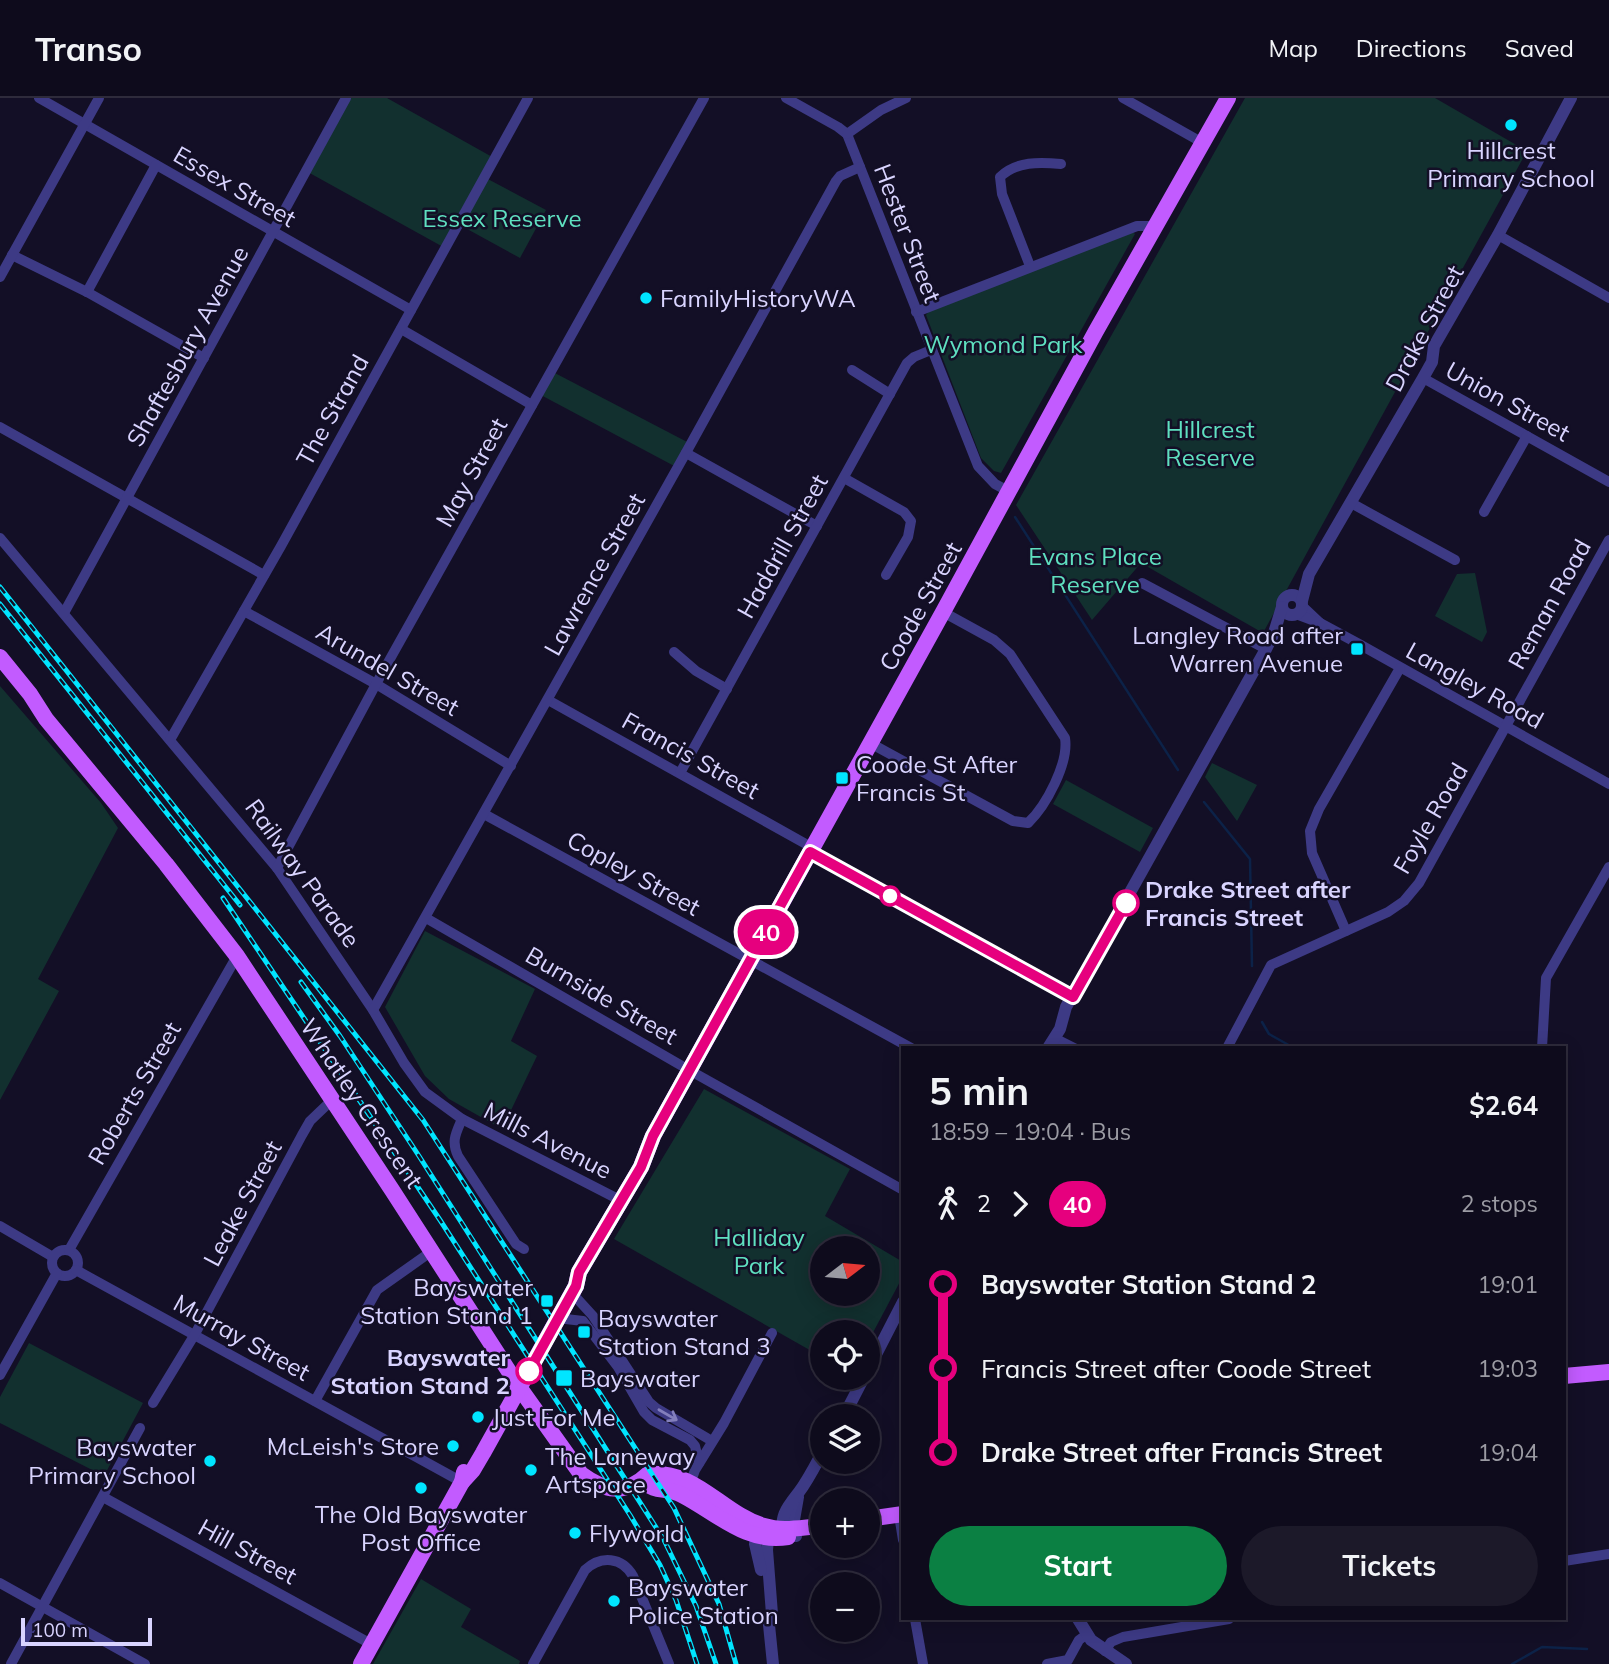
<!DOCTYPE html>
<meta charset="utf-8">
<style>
:root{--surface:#0e0b1c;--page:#1c1929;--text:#f1f3f6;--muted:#9b9ba3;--line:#2e2b3b;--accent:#0b8043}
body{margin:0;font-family:Mulish,sans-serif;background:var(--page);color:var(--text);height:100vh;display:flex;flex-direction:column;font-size:26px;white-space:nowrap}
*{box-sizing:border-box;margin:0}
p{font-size:23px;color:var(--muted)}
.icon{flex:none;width:38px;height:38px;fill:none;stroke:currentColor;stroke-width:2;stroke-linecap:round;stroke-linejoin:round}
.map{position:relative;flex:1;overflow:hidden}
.side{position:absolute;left:901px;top:948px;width:665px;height:574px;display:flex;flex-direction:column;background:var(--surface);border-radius:0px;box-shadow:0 4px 18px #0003,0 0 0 2px var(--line)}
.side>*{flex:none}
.badge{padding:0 14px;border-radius:23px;font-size:24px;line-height:46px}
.needle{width:46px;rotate:74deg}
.fabs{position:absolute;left:810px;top:1138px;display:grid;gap:14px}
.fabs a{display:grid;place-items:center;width:70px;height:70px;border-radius:50%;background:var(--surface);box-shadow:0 4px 18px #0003,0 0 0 2px var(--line);font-size:35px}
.scale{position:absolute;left:21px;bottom:18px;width:131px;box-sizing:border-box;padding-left:7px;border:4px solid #d9d4ff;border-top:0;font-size:19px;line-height:24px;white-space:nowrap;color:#d9d4ff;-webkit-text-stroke:5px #130f26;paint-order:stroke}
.map>.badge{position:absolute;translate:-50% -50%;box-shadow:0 0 0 4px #fff}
.legs{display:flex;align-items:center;gap:10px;height:77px;padding:0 28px;font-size:23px}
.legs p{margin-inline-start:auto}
.head{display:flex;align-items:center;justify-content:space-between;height:119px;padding:0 28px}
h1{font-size:38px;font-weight:700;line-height:52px}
.primary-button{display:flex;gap:14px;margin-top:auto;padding:14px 28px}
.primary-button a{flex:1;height:80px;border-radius:42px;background:var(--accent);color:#fff;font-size:28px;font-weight:700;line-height:80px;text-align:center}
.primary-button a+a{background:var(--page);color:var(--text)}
ul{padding:0 28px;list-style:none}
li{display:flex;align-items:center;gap:24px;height:84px;font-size:26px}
li i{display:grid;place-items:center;width:10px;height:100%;margin:0 9px;background:currentColor}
li i::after{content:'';width:18px;height:18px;margin:-9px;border:5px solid;border-radius:50%;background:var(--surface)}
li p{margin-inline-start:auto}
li:first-child i{background:linear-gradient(#0000 50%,currentColor 0)}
li:last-child i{background:linear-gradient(currentColor 50%,#0000 0)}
header{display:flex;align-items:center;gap:42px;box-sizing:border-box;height:98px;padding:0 35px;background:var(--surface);border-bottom:2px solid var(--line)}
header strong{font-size:33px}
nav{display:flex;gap:38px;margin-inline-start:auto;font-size:24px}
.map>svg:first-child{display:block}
</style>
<header>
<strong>Transo</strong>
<nav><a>Map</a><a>Directions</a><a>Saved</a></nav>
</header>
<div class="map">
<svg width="1609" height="1566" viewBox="0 0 1609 1566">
<rect width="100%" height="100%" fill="#130f26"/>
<g fill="#12302f" fill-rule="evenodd">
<polygon points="346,0 387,0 494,60 484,79 546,112 520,160 458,126 445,150 306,73"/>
<polygon points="1245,0 1435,0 1527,53 1263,535 1141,465 1092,522 1016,407"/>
<polygon points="1129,131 1135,136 1001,375 994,373 981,360 926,217 933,208"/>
<polygon points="551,273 691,346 678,370 539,296"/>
<polygon points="1475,475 1487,534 1482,544 1435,518 1457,476"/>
<polygon points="0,588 101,705 118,730 38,881 59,893 0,1002"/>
<polygon points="1212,665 1257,687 1237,723 1205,679"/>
<polygon points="1066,682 1153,730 1140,754 1053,706"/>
<polygon points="425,833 535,891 511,943 537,958 502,1031 449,1001 425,978 385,909"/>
<path d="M704 991 850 1071 825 1118 903 1164V1178L868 1244V1234H822V1259L614 1141ZM822 1150H868V1195H822Z"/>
<polygon points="29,1245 143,1305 104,1378 0,1325 0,1299"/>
<polygon points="421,1481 471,1511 461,1529 520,1563 519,1566 373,1566"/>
</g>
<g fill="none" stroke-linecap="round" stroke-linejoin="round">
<g stroke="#0c2248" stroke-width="2.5">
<polyline points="1015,419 1178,672"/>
<polyline points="1204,704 1250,761 1252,868"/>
<polyline points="1262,924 1269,936 1294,950"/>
<polyline points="1512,1566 1542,1549 1587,1551"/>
</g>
<g stroke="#3d3a85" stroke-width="10">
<polyline points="39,0 411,212"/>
<polyline points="786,0 838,29 847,36 978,368 995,386 1008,393"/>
<polyline points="1123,0 1203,45"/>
<polyline points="847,36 881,12 906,0"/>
<polyline points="1498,137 1609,200"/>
<polyline points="12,157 87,194 204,260"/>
<path d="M1030 168 1002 96 1000 79C1016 63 1040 64 1061 66"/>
<polyline points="0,179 99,0"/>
<polyline points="87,194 156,67"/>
<polyline points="916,214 1137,128 1155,128"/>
<polyline points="401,231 532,307"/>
<polyline points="852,272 890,296"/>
<polyline points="1423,280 1609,384"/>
<polyline points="0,329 264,477"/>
<polyline points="686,355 817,428"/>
<polyline points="844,380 904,414 911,423 908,439 886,477"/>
<polyline points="1351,405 1455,462"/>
<polyline points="1484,414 1527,338"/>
<polyline points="0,440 277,770 373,912 404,965 425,994 462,1021 614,1099"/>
<polyline points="1142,485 1266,551"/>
<polyline points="1302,508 1320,525"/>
<polyline points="244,513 376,586 511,668"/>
<polyline points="64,515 346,0"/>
<polyline points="1296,516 1320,525 1359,546 1609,686"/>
<polyline points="674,554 696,573 727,591"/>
<polyline points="548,602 813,750"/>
<polyline points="170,642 281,448 528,0"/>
<path d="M870 645 1013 723 1028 725C1046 708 1069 665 1065 640L1010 556 994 542 943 514"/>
<polyline points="680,675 907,265 914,259 931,252"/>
<polyline points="484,716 911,950"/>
<polyline points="810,754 1073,899"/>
<polyline points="277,770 376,586 704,0"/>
<polyline points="426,820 689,972 903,1092"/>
<polyline points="1346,833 1312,755 1310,733 1319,711 1400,570"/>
<polyline points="373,912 688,351 836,83 840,78 860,69"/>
<polyline points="1054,940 1074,950"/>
<polyline points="1227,950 1271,867 1388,814 1404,803 1419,785 1609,442"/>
<polyline points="1542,950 1546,880 1609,769"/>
<path d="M462 1021C456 1035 451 1043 458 1058L516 1146 524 1151"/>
<polyline points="0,1128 53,1159"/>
<circle cx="65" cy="1165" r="13"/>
<polyline points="69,1152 237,858"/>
<polyline points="76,1172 462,1384"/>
<polyline points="572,1195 593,1218 649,1304 656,1310 712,1343"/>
<polyline points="557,1220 583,1223 618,1269 644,1314 652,1322 690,1342 695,1348 699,1365"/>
<polyline points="0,1277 57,1175"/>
<polyline points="315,1303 377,1192 432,1153"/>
<polyline points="153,1305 195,1236 302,1037 310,1023 332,1002"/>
<polyline points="689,1389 695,1372 724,1325 772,1235"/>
<polyline points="103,1399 371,1546"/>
<polyline points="899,1417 903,1442"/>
<polyline points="1564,1463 1609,1456"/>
<polyline points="0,1485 145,1566"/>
<polyline points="915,1521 923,1566"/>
<polyline points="1105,1553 1111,1544 1123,1539 1229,1521"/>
<polyline points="11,1566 140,1330"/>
<path d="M533 1566 585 1472C601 1457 622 1459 633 1478L669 1566"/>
<polyline points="1047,1566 1068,1562 1079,1542 1086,1537"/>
</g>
<g stroke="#3d3a85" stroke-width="12">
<circle cx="1292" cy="507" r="10"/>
<polyline points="1302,503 1309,476 1423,280 1432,264 1434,248 1498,137 1571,0"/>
<polyline points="1048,950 1060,931 1066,909 1266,551 1274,535 1282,509"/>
<polyline points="868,1272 903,1204"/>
<polyline points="844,1318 864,1279"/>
<polyline points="769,1431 767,1452 772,1516 769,1527 773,1566"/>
<polyline points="758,1432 755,1446 761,1472"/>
<polyline points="796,1438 794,1422 798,1399"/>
<path d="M782 1440C781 1416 785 1412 799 1394 808 1382 815 1368 822 1355"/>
<polyline points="1078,1521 1091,1542 1126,1566"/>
</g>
<g stroke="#c25bff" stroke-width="16">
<path d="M0 559 30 596 46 621 166 766 237 858 392 1092 519 1289 581 1376C604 1393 625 1398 648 1376 697 1372 721 1415 764 1428 783 1434 803 1429 822 1428"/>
<polyline points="1564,1278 1609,1274"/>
<path d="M642 1383C656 1395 666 1389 682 1397 717 1415 746 1446 788 1439"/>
<polyline points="462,1384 473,1372 483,1355 576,1188 579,1174 641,1069 653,1038 943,514 1096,233 1228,0"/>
<polyline points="868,1421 903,1416"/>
<polyline points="361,1566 462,1384 464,1374"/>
</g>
<g stroke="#00e5ff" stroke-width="5">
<g id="rail">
<polyline points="0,489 423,1022 674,1410 719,1506 736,1566"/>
<polyline points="0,506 240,807"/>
<polyline points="223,800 440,1122 630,1417 660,1467 676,1502 697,1566"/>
<polyline points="301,884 340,938 419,1058 664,1442 696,1508 716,1566"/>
</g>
</g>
<use href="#rail" stroke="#130f26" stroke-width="2.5" stroke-dasharray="8" stroke-linecap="butt"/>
</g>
<defs><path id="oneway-shaft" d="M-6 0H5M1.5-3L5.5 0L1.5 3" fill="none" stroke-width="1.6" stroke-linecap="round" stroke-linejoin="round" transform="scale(1.75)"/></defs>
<use stroke="#837fbc" href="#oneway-shaft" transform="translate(668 1317) rotate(30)"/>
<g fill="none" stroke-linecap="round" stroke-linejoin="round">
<g stroke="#fff" stroke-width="16">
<polyline id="line-1" points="529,1273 576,1188 579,1174 641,1069 653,1038 810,754 1073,899 1126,805"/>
</g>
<use href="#line-1" stroke="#e6007e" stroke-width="10"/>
</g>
<g fill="#00e5ff" stroke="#130f26" stroke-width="2.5">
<circle cx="1511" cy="27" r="7"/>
<circle cx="646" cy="200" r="7"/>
<rect x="1350" y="544" width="14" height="14" rx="3.5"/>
<rect x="835" y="673" width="14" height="14" rx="3.5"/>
<rect x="540" y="1196" width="14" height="14" rx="3.5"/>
<rect x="577" y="1227" width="14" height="14" rx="3.5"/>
<rect x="555" y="1271" width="18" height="18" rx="3.5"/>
<circle cx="478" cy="1319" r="7"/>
<circle cx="453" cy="1348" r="7"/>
<circle cx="210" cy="1363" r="7"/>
<circle cx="531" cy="1372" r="7"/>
<circle cx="421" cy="1390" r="7"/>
<circle cx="575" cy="1435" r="7"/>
<circle cx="614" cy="1503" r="7"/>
</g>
<g fill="#fff" stroke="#e6007e" stroke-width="3.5">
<circle cx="890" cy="798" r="9"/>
<circle cx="1126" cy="805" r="12"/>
<circle cx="529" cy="1273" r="12"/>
</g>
<g text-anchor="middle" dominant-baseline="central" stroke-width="5" stroke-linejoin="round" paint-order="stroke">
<g font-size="24" fill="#d9d4ff" stroke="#130f26" text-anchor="start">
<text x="1511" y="52" text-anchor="middle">Hillcrest<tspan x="1511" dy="28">Primary School</tspan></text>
<text x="660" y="200">FamilyHistoryWA</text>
<text x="1343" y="537" text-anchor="end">Langley Road after<tspan x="1343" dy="28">Warren Avenue</tspan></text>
<text x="856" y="666">Coode St After<tspan x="856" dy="28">Francis St</tspan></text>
<text x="533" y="1189" text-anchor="end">Bayswater<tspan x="533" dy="28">Station Stand 1</tspan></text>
<text x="598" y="1220">Bayswater<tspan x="598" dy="28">Station Stand 3</tspan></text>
<text x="580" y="1280">Bayswater</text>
<text x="492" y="1319">Just For Me</text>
<text x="439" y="1348" text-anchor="end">McLeish's Store</text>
<text x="196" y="1349" text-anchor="end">Bayswater<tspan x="196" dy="28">Primary School</tspan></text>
<text x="545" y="1358">The Laneway<tspan x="545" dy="28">Artspace</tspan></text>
<text x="421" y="1416" text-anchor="middle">The Old Bayswater<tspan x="421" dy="28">Post Office</tspan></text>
<text x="589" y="1435">Flyworld</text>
<text x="628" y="1489">Bayswater<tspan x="628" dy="28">Police Station</tspan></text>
</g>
<g font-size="24" fill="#d9d4ff" stroke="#130f26">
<text transform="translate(235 88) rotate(30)">Essex Street</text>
<text transform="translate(908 135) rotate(69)">Hester Street</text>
<text transform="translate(1424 230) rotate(-62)">Drake Street</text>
<text transform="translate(187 248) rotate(-61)">Shaftesbury Avenue</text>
<text transform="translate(1508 303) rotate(29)">Union Street</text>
<text transform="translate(332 312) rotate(-61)">The Strand</text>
<text transform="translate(471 374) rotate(-61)">May Street</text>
<text transform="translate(782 448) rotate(-61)">Haddrill Street</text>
<text transform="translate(594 476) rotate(-61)">Lawrence Street</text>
<text transform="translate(1549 506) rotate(-61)">Reman Road</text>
<text transform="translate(920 508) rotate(-61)">Coode Street</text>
<text transform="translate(388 571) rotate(30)">Arundel Street</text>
<text transform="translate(1475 587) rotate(29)">Langley Road</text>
<text transform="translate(691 657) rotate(29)">Francis Street</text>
<text transform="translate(1430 720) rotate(-60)">Foyle Road</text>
<text transform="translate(303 775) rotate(54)">Railway Parade</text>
<text transform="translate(634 775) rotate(29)">Copley Street</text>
<text transform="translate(602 897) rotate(30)">Burnside Street</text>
<text transform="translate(134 995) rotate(-60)">Roberts Street</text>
<text transform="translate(362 1005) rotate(56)">Whatley Crescent</text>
<text transform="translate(548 1042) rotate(27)">Mills Avenue</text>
<text transform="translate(242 1105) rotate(-62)">Leake Street</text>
<text transform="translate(242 1239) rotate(29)">Murray Street</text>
<text transform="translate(248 1453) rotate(29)">Hill Street</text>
</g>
<g font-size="24" fill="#5fe0c0" stroke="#130f26">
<text x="502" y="120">Essex Reserve</text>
<text x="1003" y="246">Wymond Park</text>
<text x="1210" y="331">Hillcrest<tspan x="1210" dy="28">Reserve</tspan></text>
<text x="1095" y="458">Evans Place<tspan x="1095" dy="28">Reserve</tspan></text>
<text x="759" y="1139">Halliday<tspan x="759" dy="28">Park</tspan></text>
</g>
<g font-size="24" font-weight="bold" fill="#d9d4ff" stroke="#130f26" text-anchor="start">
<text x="1145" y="791">Drake Street after<tspan x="1145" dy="28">Francis Street</tspan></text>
<text x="510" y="1259" text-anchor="end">Bayswater<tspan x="510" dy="28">Station Stand 2</tspan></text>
</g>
</g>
</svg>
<div class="fabs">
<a><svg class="needle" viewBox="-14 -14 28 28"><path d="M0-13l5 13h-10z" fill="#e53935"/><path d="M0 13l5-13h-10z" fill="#9b9ba3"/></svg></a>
<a><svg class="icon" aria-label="locate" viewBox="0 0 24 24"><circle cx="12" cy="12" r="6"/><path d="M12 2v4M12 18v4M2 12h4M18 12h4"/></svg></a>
<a><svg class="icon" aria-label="layers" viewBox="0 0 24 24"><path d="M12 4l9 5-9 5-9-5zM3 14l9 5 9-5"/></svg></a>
<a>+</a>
<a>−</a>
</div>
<div class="scale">100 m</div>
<b class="badge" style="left:766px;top:834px;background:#e6007e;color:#fff">40</b>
<section class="side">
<div class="head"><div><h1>5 min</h1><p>18:59 – 19:04 · Bus</p></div><b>$2.64</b></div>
<div class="legs"><svg class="icon" aria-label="walk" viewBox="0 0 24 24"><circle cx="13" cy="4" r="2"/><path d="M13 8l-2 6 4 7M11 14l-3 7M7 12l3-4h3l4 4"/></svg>2<svg class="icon" aria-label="forward" viewBox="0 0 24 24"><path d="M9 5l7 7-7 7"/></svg><b class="badge" style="background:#e6007e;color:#fff">40</b><p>2 stops</p></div>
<ul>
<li><i style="color:#e6007e"></i><b>Bayswater Station Stand 2</b><p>19:01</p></li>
<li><i style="color:#e6007e"></i><span>Francis Street after Coode Street</span><p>19:03</p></li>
<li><i style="color:#e6007e"></i><b>Drake Street after Francis Street</b><p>19:04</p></li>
</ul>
<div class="primary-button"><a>Start</a><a>Tickets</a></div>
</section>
</div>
